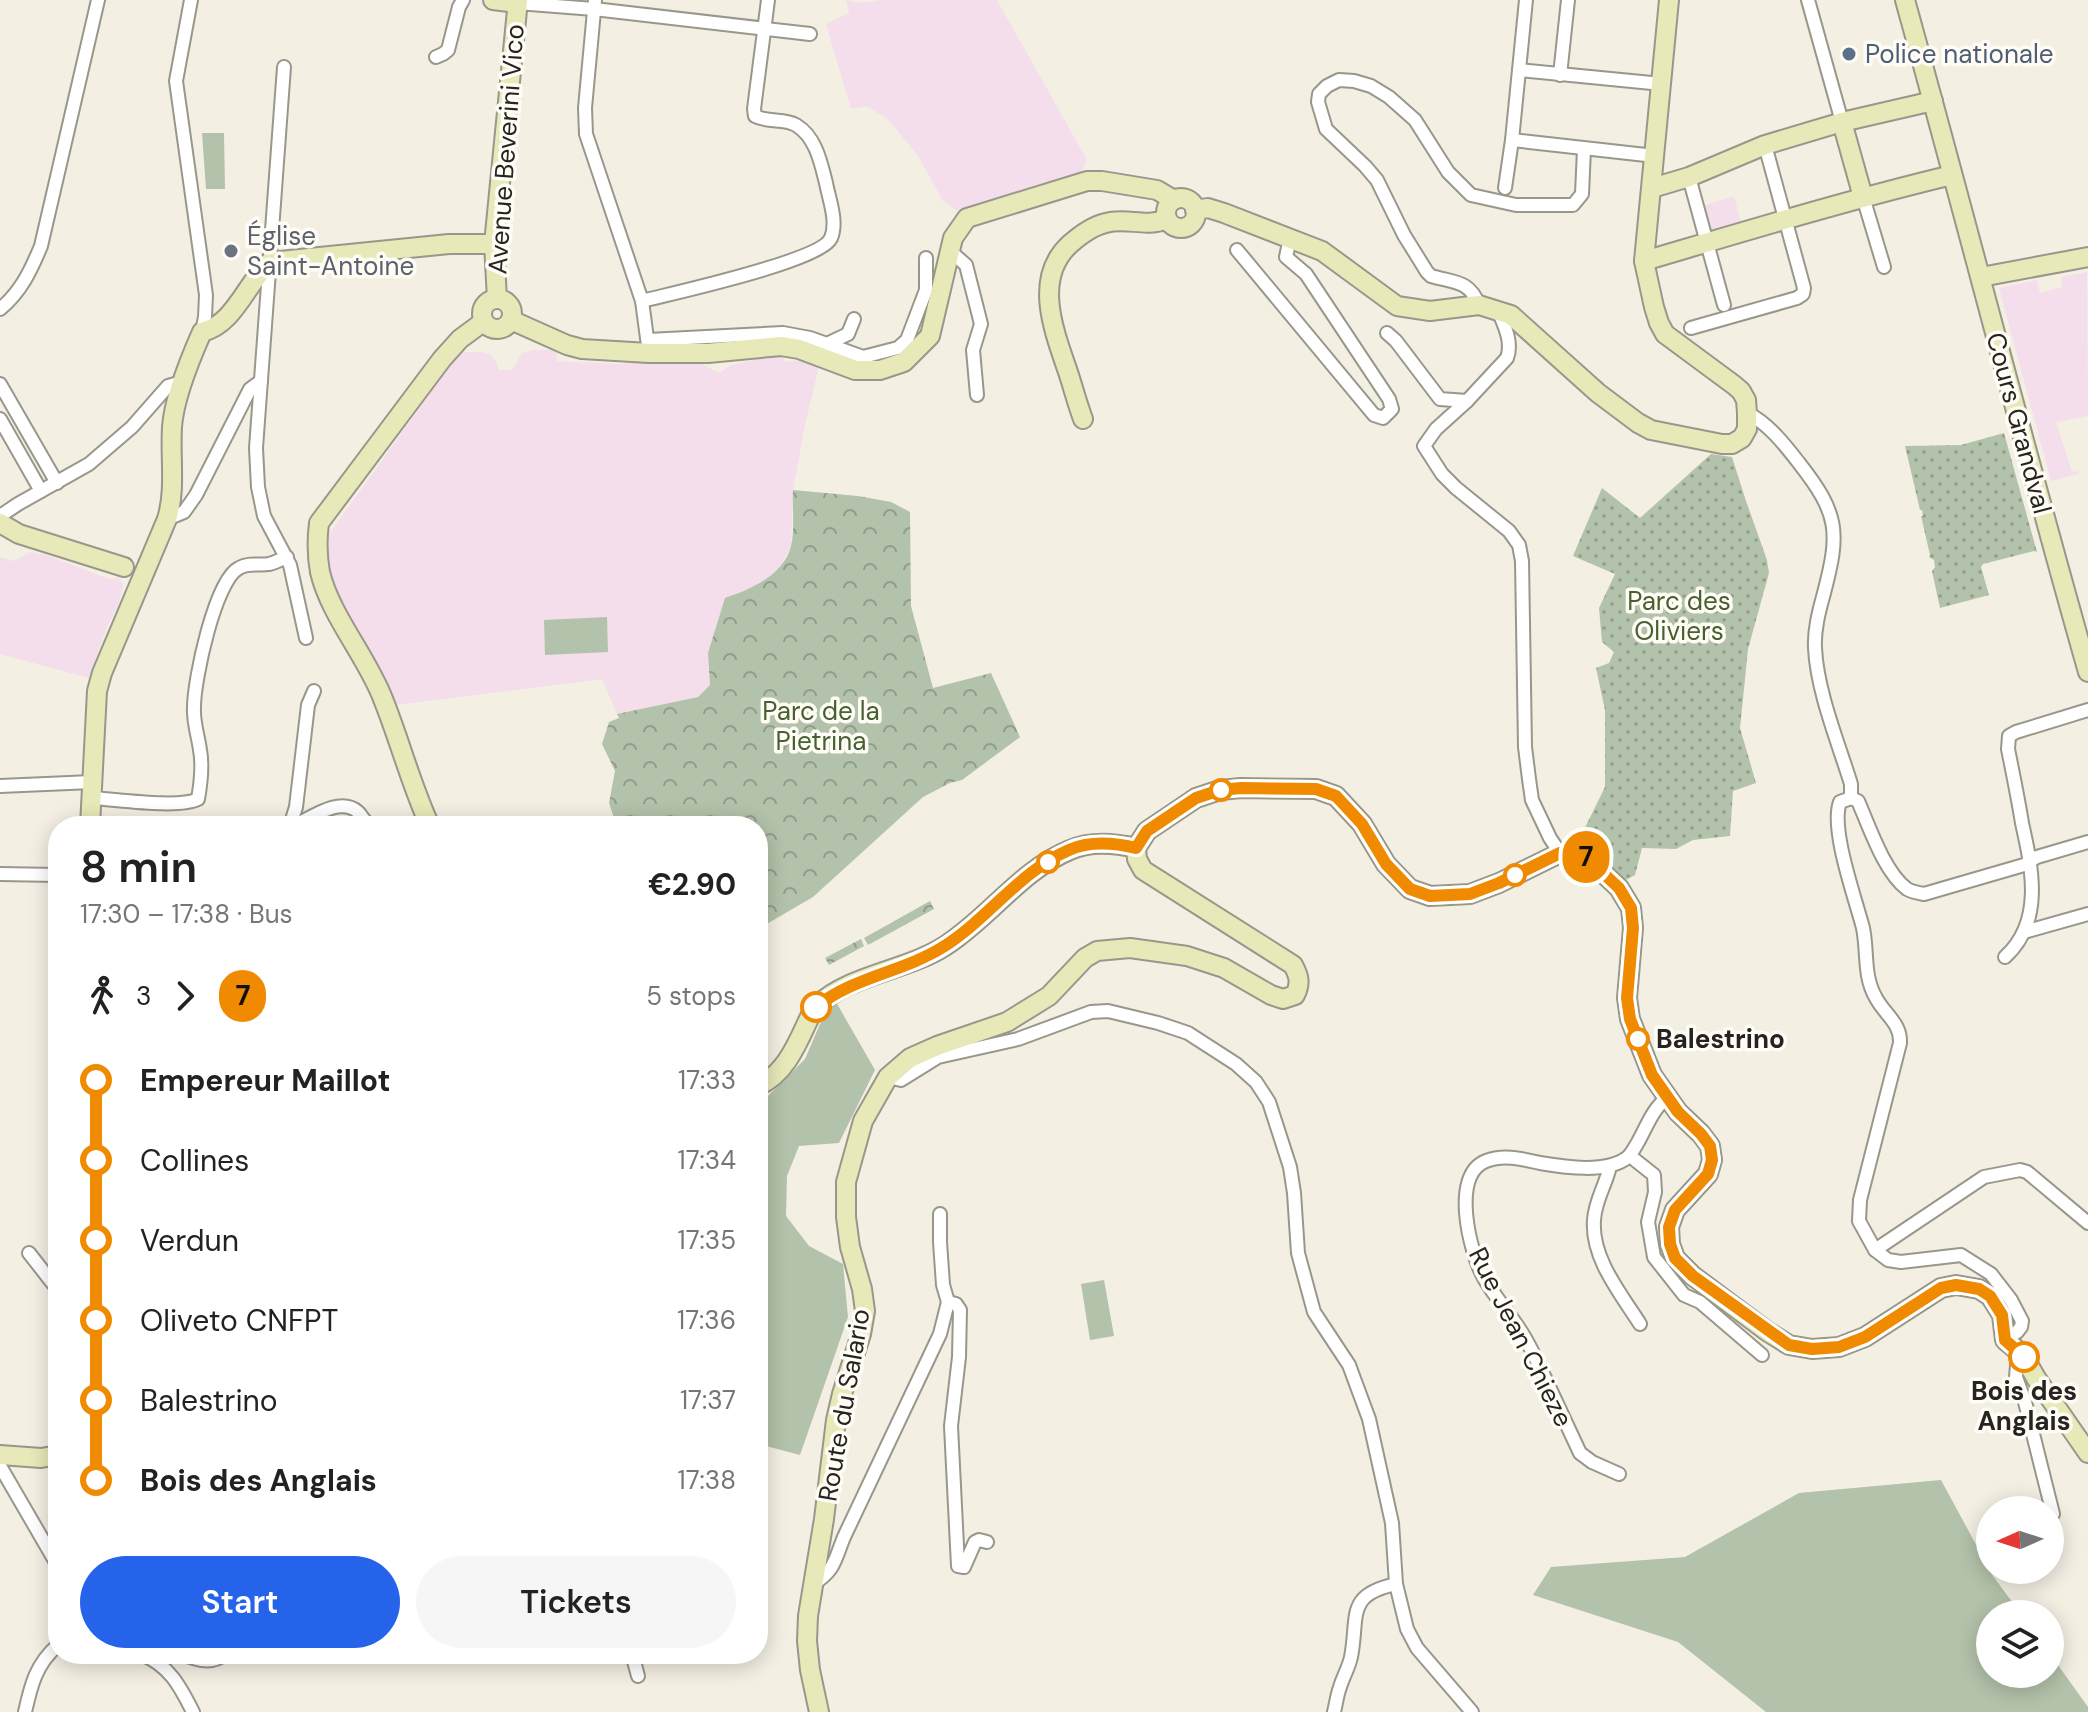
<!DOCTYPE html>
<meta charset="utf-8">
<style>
:root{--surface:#fff;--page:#f6f6f6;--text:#222;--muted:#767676;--accent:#2563eb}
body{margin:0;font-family:"DM Sans",sans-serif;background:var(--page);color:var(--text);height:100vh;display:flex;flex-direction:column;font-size:30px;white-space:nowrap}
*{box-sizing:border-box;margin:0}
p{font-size:26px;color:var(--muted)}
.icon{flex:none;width:44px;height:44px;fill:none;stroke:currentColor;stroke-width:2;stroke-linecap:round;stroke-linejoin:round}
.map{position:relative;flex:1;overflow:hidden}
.side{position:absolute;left:48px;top:816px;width:720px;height:848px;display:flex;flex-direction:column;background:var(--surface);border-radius:32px;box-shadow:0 4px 20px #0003}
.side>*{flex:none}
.badge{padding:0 16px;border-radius:26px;font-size:28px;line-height:52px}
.needle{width:52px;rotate:267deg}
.controls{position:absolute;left:1976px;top:1496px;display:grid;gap:16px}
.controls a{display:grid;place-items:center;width:88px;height:88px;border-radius:50%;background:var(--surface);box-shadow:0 4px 20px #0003;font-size:40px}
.map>.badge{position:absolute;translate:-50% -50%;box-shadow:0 0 0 4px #fff}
.legs{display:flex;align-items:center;gap:12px;height:88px;padding:0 32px;font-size:26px}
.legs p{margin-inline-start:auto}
.head{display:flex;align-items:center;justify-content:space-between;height:136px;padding:0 32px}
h1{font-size:44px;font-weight:600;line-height:60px}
.action{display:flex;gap:16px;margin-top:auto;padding:16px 32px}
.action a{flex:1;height:92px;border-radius:48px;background:var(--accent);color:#fff;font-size:32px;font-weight:600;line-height:92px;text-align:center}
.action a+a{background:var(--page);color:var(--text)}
ul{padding:0 32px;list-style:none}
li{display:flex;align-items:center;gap:28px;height:80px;font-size:30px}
li i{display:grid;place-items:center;width:12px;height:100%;margin:0 10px;background:currentColor}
li i::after{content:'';width:20px;height:20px;margin:-10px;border:6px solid;border-radius:50%;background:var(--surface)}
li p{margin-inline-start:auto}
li:first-child i{background:linear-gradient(#0000 50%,currentColor 0)}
li:last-child i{background:linear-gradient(currentColor 50%,#0000 0)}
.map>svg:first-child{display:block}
</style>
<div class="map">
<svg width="2088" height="1712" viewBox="0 0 2088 1712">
<defs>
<pattern id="forest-crowns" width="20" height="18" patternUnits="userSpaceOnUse" patternTransform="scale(2)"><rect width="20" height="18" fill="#b3c2aa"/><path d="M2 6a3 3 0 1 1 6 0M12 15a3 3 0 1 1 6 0" fill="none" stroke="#919d8a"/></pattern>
<pattern id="park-dots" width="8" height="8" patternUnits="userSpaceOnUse" patternTransform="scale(2)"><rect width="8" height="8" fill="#b3c2aa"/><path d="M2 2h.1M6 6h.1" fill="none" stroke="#919d8a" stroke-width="1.8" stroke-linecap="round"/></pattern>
</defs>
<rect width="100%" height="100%" fill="#f3efe3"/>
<g fill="#f4deec">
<polygon points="846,0 861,3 880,0 997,0 1087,160 1080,173 957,211 943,201 918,156 888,119 866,106 851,109 826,24 849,13"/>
<polygon points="1734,196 1742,226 1710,235 1703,206"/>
<polygon points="2087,272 2088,416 2056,422 2072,472 2078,471 2079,474 2051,481 1999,288 2037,280 2040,293 2062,287 2061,277"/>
<polygon points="533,350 556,350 557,361 617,364 670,360 700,363 719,373 731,365 782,354 785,362 802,360 819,366 805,425 793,490 791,547 779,568 772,575 749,591 725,599 708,653 710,685 698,697 617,714 602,679 395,705 341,608 329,571 329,534 460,352 482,352 490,354 497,363 498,370 512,370 522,353"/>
<polygon points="31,552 49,556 109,579 118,578 122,582 123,587 118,605 106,629 89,678 0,654 0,557 14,561"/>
</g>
<g fill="#b3c2aa">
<polygon points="202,133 224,133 225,189 206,189"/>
<polygon points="607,617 608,652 545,655 544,620"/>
<polygon points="836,1002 875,1070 839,1143 799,1146 787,1176 786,1216 809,1246 843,1264 848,1317 800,1455 758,1444 758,1100 767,1097 805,1059 820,1024"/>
<polygon points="1104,1280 1114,1336 1090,1340 1081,1284"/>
<polygon points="1941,1480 1993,1576 2021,1614 1990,1614 1990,1674 2050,1674 2050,1654 2088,1707 2088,1712 1766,1712 1678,1642 1533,1595 1551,1567 1685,1557 1799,1493"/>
</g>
<g fill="url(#forest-crowns)">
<path d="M793 490 858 496 891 502 910 512 911 606 933 688 991 673 1020 737 962 780 950 783 923 797 813 897 758 929V826H618V821H615L609 803 615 771 602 744 609 722 619 718 617 714 698 697 710 685 708 653 725 598C750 590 784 575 791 546 795 530 792 507 793 490Z"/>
<polygon points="930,901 934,909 868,945 864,938"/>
<polygon points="861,939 864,946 829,965 825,958"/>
</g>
<g fill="url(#park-dots)">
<polygon points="2004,433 2037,552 2034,551 1983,564 1981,567 1989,595 1940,608 1932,571 1935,567 1934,560 1929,557 1930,555 1921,516 1923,516 1922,510 1920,510 1905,446 1961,445"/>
<polygon points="1711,454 1732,457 1746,501 1767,560 1769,573 1748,649 1740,728 1756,783 1733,791 1730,836 1693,840 1676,849 1642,848 1635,875 1624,881 1597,854 1576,846 1605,787 1605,710 1596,668 1609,663 1614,652 1602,642 1599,608 1615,574 1573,556 1602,488 1640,518"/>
</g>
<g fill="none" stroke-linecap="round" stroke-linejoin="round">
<g stroke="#99968b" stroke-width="16">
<g id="street">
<polyline points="191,0 176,81 206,295 205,317 202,332"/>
<polyline points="595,0 585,108 586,134 642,301 649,353"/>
<polyline points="1808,0 1842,122"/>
<polyline points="517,3 594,9 810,34"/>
<polyline points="436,57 443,54 448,50 459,7 463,0"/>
<polyline points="284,67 256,448 258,487 264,516 290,565 306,638"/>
<polyline points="1519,70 1662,84"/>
<polyline points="1560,75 1568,0"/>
<polyline points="1512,140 1655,156"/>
<polyline points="1689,177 1724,305"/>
<polyline points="1505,188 1512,140 1526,0"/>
<polyline points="1863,197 1884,267"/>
<polyline points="1237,250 1374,415 1383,418 1392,409 1389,399 1306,274 1286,257 1290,238"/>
<polyline points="950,251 966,265 981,324 973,350 977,395"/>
<path d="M642 301C673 293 821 261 831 238 838 222 829 199 826 183 821 163 816 137 796 125 784 118 768 123 755 116L754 109 768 0"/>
<path d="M1479 305C1469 280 1455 283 1431 276L1427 272 1404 235 1377 180 1365 166 1326 129 1318 102 1319 94 1327 86 1339 80 1354 81 1371 86 1389 97 1415 120 1448 172 1471 195 1516 205H1573L1582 194 1584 149"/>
<path d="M0 309C21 292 31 270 41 246L98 0"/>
<path d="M1498 310C1504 325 1513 342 1507 358L1467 401 1436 429 1424 446 1442 474 1456 488 1509 531 1519 545 1522 561 1525 747 1529 779 1532 800 1550 838 1560 853"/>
<polyline points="1691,328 1797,298 1803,294 1804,288 1765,145"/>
<polyline points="1387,333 1396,341 1440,399 1467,401"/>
<polyline points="648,340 783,333 810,338 863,357 898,348 907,340 926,290 926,258"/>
<polyline points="827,344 848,334 854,319"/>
<polyline points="0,384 57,483"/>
<path d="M1747 413C1768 423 1785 445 1799 463 1839 514 1840 532 1824 593 1819 611 1814 630 1815 648 1817 691 1838 742 1851 784V798"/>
<polyline points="0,419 41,491"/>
<polyline points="0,516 18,504 89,464 132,427 168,386 182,382"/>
<polyline points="167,519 184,512 196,495 250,389 261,381"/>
<polyline points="0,786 92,782"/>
<path d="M91 798C115 799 179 809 198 799 201 782 203 766 200 750 198 735 193 722 194 707 194 680 215 580 239 568 249 562 260 566 269 564 275 563 281 559 287 557"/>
<path d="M1851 798 1840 802C1830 829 1855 897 1863 928 1868 952 1863 976 1876 998 1885 1015 1901 1023 1900 1043L1860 1200 1859 1221 1875 1250 1888 1260 1901 1262 1961 1255 1991 1274 2011 1300 2022 1321 2021 1327 2017 1332 2005 1340"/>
<path d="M1851 798 1858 801C1869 826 1884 872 1907 889 1912 892 1918 893 1924 894L2024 865 2037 857 2088 842"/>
<polyline points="290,826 296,807 308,705 314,691"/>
<path d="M294 826C311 818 340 796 358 812 364 818 363 822 372 826"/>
<polyline points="0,874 58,875"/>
<polyline points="2024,932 2088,914"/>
<path d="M2005 957C2044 922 2032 868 2022 823 2018 798 2013 774 2008 749L2009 736 2016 732 2088 710"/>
<polyline points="888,1077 901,1080 938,1057 1018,1039 1091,1012 1108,1011 1158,1023 1188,1033 1236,1064 1256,1082 1269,1102 1290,1167 1294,1193 1298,1253 1314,1312 1349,1365 1369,1419 1392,1523 1396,1584 1407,1629 1417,1648 1472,1712"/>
<polyline points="1630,1156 1654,1175 1655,1192 1648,1222 1654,1257 1684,1295 1700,1302 1762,1355"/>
<path d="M1610 1166C1606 1185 1595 1200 1594 1220 1591 1258 1621 1294 1640 1324"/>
<polyline points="1875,1250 1984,1177 2020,1170 2027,1172 2088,1223"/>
<polyline points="29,1253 58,1290"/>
<polyline points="948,1302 956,1304 960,1310 959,1357 951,1426 958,1566 964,1567 975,1542 979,1540 987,1542"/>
<polyline points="2023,1355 2017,1365 2016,1377 2025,1402 2053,1514"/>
<polyline points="0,1466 58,1566"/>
<path d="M1619 1474 1592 1462 1580 1453C1568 1427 1556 1402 1544 1376 1538 1363 1532 1350 1525 1338 1513 1317 1496 1299 1484 1278 1470 1253 1450 1175 1486 1161 1504 1154 1522 1159 1540 1163 1564 1167 1607 1174 1628 1157 1632 1153 1635 1147 1638 1142 1647 1126 1653 1108 1668 1097"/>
<path d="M813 1584C835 1571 835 1559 844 1537L940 1334 948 1302 943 1285 940 1242V1214"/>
<path d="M141 1654C169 1665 180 1686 193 1712"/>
<path d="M182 1654C198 1660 211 1665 225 1654"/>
<polyline points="632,1654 638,1676"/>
<path d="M25 1712C31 1685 36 1664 58 1645"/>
<path d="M1334 1712C1336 1704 1337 1695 1340 1687 1343 1677 1349 1667 1351 1657 1359 1616 1345 1595 1396 1584"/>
</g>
</g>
<g stroke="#99968b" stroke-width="22">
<g id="secondary">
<polyline points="493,0 517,3"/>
<path d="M1905 0C1967 223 2024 448 2088 672"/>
<polyline points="1842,122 1863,197"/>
<polyline points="1652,188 1689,177 1765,145 1842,122 1933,101"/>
<circle cx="1181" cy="213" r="15"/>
<polyline points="1195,210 1208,208 1224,213 1322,251 1397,306 1430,311 1479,305 1511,315 1598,393 1638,423 1651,430 1722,444 1732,444 1742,438 1747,429 1747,413 1746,400 1741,391 1734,385 1665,334 1659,323 1654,307 1644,261 1669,0"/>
<path d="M1644 261C1746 231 1848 200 1952 175"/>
<polyline points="1981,277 2088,257"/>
<circle cx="497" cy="314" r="15"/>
<polyline points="497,299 494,244 518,0"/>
<polyline points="511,320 567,345 582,349 649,353 708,353 781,346 799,349 855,370 880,370 904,362 930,336 953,238 967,218 1087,181 1102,181 1157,190 1174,200"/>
<path d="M1083 419C1077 403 1073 387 1068 372 1054 331 1033 279 1069 245 1079 236 1092 226 1106 223 1126 217 1147 228 1166 219"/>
<polyline points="0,523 19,534 124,567"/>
<path d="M90 826 97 691 102 673 167 519C176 489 170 458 172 427 174 398 190 359 202 332 235 324 246 283 270 262L449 244H494"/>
<path d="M430 826C411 785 400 741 383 699 367 657 330 615 320 572 317 556 317 539 319 523L442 359 460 339 483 322"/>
<polyline points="1136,848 1147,831 1196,798 1220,790 1241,788 1316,789 1336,796 1362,824 1386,864 1410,889 1430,896 1470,894 1499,883 1560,853 1586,857 1619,888 1631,908 1633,928 1627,998 1630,1019 1652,1075 1678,1112 1701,1134 1710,1146 1712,1160 1708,1174 1675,1210 1669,1227 1670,1244 1675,1258 1693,1276 1768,1332 1789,1345 1812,1349 1839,1347 1865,1337 1941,1288 1956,1285 1979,1289 1990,1296 2002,1315 2005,1340 2023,1355 2036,1378 2088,1453"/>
<path d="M758 1086C783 1075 795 1049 806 1025 809 1018 813 1010 818 1005 849 975 908 970 945 946 989 918 1021 870 1070 850 1090 841 1115 843 1136 848"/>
<polyline points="0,1455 41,1458 58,1455"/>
<path d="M819 1712 810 1670 807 1641 808 1616 824 1519 836 1420 842 1394 861 1334 865 1311 862 1289 850 1247 846 1217V1182L863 1121 888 1077 910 1058 937 1046 1007 1022 1049 996 1085 958 1097 951 1130 948 1187 956 1224 968 1271 995 1283 999 1295 995C1301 983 1299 976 1293 965L1143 870 1137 859 1136 848"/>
</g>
</g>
<use href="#street" stroke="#fff" stroke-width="12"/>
<use href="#secondary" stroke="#e7e9b8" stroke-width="18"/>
</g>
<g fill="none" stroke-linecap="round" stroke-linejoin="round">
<g stroke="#fff" stroke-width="18">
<path id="line-1" d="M816 1007C853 977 903 972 943 947 988 919 1020 871 1069 850 1089 841 1115 843 1136 848L1147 831 1196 798 1220 790 1241 788 1316 789 1336 796 1362 824 1386 864 1410 889 1430 896 1470 894 1499 883 1560 853 1586 857 1619 888 1631 908 1633 928 1627 998 1630 1019 1652 1075 1678 1112 1701 1134 1710 1146 1712 1160 1708 1174 1675 1210 1669 1227 1670 1244 1675 1258 1693 1276 1789 1345 1812 1349 1839 1347 1865 1337 1941 1288 1956 1285 1979 1289 1990 1296 2002 1315 2005 1340 2024 1357"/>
</g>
<use href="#line-1" stroke="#f08a00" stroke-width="12"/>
</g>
<circle fill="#5c6f8a" stroke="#fffcf5" stroke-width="3" cx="1849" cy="54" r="8"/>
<circle fill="#6b7280" stroke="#fffcf5" stroke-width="3" cx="231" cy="251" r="8"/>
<g fill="#fff" stroke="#f08a00" stroke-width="4">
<circle cx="1221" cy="790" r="10"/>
<circle cx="1048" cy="862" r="10"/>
<circle cx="1515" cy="875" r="10"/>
<circle cx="816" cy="1007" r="14"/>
<circle cx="1638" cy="1039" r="10"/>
<circle cx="2024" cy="1357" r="14"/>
</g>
<g text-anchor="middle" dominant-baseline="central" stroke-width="7" stroke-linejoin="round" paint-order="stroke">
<g font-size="26" fill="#4e5e75" stroke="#fffcf5" text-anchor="start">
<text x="1865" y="54">Police nationale</text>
</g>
<g font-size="26" fill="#262420" stroke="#fffcf5">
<text transform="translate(506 149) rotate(-86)">Avenue Beverini Vico</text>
<text transform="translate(2019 423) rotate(75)">Cours Grandval</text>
<text transform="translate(1521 1337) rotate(63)">Rue Jean Chieze</text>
<text transform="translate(844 1405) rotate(-80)">Route du Salario</text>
</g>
<g font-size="26" fill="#5b616d" stroke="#fffcf5" text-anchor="start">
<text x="247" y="236">Église<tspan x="247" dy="30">Saint-Antoine</tspan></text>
</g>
<g font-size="26" fill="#466031" stroke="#fffcf5">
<text x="1679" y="601">Parc des<tspan x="1679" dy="30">Oliviers</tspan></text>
<text x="821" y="711">Parc de la<tspan x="821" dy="30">Pietrina</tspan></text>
</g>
<g font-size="26" font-weight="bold" fill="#262420" stroke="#fffcf5" text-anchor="start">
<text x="1656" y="1039">Balestrino</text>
<text x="2024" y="1391" text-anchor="middle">Bois des<tspan x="2024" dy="30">Anglais</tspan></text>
</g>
</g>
</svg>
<div class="controls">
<a><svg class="needle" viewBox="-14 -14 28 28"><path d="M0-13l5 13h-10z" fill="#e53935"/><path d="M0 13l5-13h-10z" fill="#767676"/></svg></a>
<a><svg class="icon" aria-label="layers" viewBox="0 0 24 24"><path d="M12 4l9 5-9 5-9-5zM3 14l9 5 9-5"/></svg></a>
</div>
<b class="badge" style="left:1586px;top:857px;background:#f08a00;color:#111">7</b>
<section class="side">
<div class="head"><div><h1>8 min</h1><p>17:30 – 17:38 · Bus</p></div><b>€2.90</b></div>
<div class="legs"><svg class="icon" aria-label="walk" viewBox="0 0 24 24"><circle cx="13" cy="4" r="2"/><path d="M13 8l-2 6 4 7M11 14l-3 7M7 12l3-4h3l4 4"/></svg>3<svg class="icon" aria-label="forward" viewBox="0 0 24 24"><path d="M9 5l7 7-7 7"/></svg><b class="badge" style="background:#f08a00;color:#111">7</b><p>5 stops</p></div>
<ul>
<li><i style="color:#f08a00"></i><b>Empereur Maillot</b><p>17:33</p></li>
<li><i style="color:#f08a00"></i><span>Collines</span><p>17:34</p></li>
<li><i style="color:#f08a00"></i><span>Verdun</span><p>17:35</p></li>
<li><i style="color:#f08a00"></i><span>Oliveto CNFPT</span><p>17:36</p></li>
<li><i style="color:#f08a00"></i><span>Balestrino</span><p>17:37</p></li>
<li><i style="color:#f08a00"></i><b>Bois des Anglais</b><p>17:38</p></li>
</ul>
<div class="action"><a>Start</a><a>Tickets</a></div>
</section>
</div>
